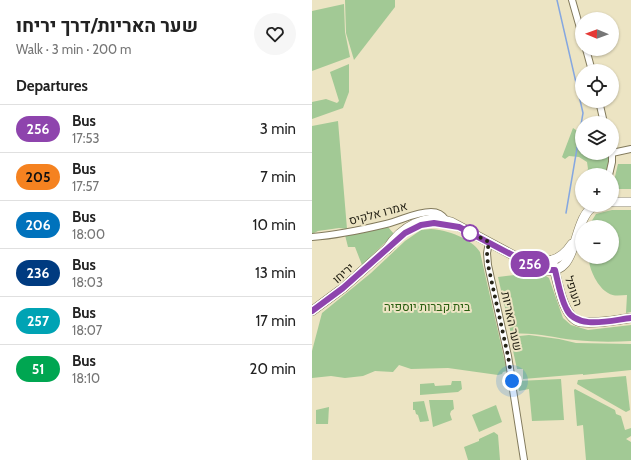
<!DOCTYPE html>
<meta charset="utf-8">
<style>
:root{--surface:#fff;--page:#f6f6f6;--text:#222;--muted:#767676;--line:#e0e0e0}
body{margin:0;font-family:Cabin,Heebo,sans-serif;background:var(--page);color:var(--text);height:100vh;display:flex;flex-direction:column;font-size:15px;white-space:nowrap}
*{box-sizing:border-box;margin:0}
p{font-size:13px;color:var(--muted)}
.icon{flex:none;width:22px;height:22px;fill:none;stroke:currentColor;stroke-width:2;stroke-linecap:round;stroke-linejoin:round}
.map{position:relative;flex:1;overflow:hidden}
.sheet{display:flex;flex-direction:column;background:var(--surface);width:312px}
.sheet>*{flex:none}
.badge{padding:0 8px;border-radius:13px;font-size:14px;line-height:26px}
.needle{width:26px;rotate:271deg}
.fabs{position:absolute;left:263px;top:12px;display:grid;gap:8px}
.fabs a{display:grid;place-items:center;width:44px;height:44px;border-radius:50%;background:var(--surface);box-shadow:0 1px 3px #0004;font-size:20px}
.you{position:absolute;width:20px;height:20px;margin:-10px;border:3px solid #fff;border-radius:50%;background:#1a73e8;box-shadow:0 0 0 6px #1a73e833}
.map>.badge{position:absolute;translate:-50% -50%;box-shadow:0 0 0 2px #fff}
h2{padding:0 16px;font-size:15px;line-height:36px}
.round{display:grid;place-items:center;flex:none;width:42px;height:42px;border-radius:21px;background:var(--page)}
.summary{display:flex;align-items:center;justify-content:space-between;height:68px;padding:0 16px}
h1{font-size:19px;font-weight:700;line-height:30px}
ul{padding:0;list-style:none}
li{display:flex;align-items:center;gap:12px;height:48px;padding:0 16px;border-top:1px solid var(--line)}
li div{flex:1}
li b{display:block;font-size:15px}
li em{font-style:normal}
li .badge{min-width:44px;font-weight:700;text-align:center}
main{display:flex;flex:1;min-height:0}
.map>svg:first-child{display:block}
</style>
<main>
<section class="sheet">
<div class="summary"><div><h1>שער האריות/דרך יריחו</h1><p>Walk · 3 min · 200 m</p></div><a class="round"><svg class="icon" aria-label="heart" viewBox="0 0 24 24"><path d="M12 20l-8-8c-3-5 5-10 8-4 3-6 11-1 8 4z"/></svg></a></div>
<h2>Departures</h2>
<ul>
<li><span class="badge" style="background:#8e44ad;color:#fff">256</span><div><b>Bus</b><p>17:53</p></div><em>3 min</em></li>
<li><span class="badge" style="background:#f58220;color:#111">205</span><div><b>Bus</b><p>17:57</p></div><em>7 min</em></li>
<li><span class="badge" style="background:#0072bc;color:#fff">206</span><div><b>Bus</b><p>18:00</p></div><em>10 min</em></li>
<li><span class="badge" style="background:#003b80;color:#fff">236</span><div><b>Bus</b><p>18:03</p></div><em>13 min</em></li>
<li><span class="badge" style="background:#00a3b4;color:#fff">257</span><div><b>Bus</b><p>18:07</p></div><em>17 min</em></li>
<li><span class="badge" style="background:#00a651;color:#fff">51</span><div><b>Bus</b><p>18:10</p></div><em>20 min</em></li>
</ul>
</section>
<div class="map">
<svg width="319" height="460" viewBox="0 0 319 460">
<rect width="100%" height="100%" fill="#ece4c3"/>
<g fill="#a2c995">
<polygon points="33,0 83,0 83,7 42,60 34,33"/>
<polygon points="32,4 33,32 38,57 0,71 0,11"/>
<polygon points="37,64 37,92 31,108 0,119 0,102 14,99 25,103 27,101 18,72"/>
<polygon points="26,121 35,229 27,228 6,231 0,234 0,126"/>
<polygon points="261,128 270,134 270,153 297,153 298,162 294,175 273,175 276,169 275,162 267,157 257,156 253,159 250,157"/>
<polygon points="306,164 319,164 319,189 300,189"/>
<path d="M300 210H319V312L314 313 315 295C309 295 302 297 296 293 286 288 276 268 277 257H300V227H276L284 214Z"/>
<polygon points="76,227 82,234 50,265 43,247 36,247 33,235"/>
<path d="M119 229C135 230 159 238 168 252L195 371 191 372 190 374 186 375 136 368 99 369 87 365 81 372 63 371 51 376 33 378 19 376 0 378V351L10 313 59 273 93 241 109 230Z"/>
<path d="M200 262 209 270 223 274H231L237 278 251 318 259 325 276 330 319 325V341C301 342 282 342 263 340 240 338 224 332 199 334L186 277 203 275Z"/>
<polygon points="217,335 247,339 264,343 319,344 319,370 271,375 271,374 211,379 211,369 205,369 198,337"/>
<polygon points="314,376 318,410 314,412 265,384 266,380"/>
<polygon points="249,379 252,420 220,421 217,389 207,391 205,381"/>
<polygon points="140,381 149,381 150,389 146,392 108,395 108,384 122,383 123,386 139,385"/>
<polygon points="263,389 303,410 304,414 309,416 313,430 319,428 319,436 314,439 319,442 319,460 274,460 271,425 265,426 262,390"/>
<polygon points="117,400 141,400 142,409 139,411 138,414 140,420 121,427"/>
<polygon points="112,401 117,421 108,422 106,415 104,414 103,410 101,410 101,402"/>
<polygon points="184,405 190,422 167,432 160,415"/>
<polygon points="17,407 16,424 4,424 4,410"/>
<polygon points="182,432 186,435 188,460 156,460 152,447 167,441 167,439"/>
</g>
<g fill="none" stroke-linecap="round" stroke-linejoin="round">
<polyline stroke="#85a7e0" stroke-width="1.5" points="245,0 271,113 254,213"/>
<g stroke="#827a5c" stroke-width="8">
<g id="street">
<polyline points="260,0 270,35"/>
<polyline points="274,49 280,71"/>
<polyline points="287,101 292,123"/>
<polyline points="300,153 319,149"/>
<polyline points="297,175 300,162 300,153"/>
<path d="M0 237C25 235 49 230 74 224 88 221 103 212 119 212 126 212 130 214 134 220"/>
<polyline points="177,242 175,253 176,265 196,356 200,381"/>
<polyline points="201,390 212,460"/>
</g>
</g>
<g stroke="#827a5c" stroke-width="10">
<g id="secondary">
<polyline points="300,202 319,202"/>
<path d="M75 249C89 227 113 213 139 222L227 269C270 281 257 220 283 205"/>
<path d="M214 257C233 265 248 262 260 244"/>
<path d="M240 260C245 277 250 319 269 322 285 324 303 320 319 318"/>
<polyline points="0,311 31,288 79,245"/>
</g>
</g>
<use href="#street" stroke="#fff" stroke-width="6"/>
<use href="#secondary" stroke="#fff" stroke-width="9"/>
</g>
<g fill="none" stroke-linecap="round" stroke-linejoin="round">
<g stroke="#fff" stroke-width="9">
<path id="line" d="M0 311 31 288 93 233 109 225 122 223 147 227 227 269 235 270H243C246 282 248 296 254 308 264 331 300 320 319 318"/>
</g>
<use href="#line" stroke="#8e44ad" stroke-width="6"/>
<polyline stroke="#262317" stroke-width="4" stroke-dasharray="0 7.2" points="158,233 157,232 177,242 175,253 176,265 196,356 200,381"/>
</g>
<circle fill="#fff" stroke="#8e44ad" stroke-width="2" cx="158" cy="233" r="8"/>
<g text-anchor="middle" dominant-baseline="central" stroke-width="4" stroke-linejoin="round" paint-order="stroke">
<g font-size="12" fill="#262317" stroke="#ece4c3">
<text transform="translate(66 213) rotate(-15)">אמרו אלקיס</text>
<text transform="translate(31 273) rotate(-41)">יריחו</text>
<text transform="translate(262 291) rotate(71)">העופל</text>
<text transform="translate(200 321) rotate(78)">שער האריות</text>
</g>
<g font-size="12" fill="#295e0f" stroke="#ece4c3">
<text x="115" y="306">בית קברות יוספיה</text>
</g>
</g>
</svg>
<div class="fabs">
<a><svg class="needle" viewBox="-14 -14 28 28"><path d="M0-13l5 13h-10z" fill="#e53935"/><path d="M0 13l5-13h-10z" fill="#767676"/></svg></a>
<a><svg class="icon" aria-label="locate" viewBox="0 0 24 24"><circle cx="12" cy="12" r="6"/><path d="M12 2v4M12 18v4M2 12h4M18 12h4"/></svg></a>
<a><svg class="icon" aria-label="layers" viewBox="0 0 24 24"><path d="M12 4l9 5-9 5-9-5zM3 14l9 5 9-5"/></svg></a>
<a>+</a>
<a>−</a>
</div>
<div class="you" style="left:200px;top:381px"></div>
<b class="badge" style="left:218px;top:264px;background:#8e44ad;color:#fff">256</b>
</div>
</main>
